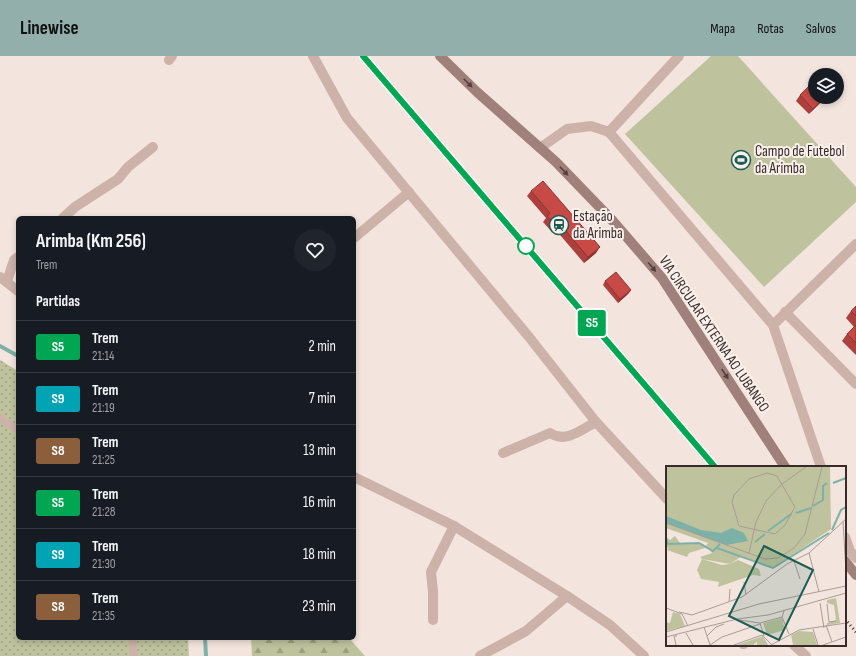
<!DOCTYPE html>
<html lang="pt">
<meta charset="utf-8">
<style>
:root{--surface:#171b24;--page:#20242c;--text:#f1f3f6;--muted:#9ea1a6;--line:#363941;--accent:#92afac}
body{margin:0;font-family:"Sofia Sans Condensed",sans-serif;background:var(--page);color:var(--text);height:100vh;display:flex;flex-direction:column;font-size:15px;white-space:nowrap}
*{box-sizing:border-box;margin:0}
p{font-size:13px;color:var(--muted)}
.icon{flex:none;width:22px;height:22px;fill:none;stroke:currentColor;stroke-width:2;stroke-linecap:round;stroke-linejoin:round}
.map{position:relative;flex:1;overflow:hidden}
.side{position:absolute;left:16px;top:160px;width:340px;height:424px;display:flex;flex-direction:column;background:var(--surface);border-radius:6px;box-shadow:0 2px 6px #0003}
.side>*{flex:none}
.badge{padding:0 8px;border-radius:3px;font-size:14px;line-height:26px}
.buttons{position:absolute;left:808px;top:12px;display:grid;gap:8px}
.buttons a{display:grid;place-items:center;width:36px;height:36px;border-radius:50%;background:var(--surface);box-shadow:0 2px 6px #0003;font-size:20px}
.map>.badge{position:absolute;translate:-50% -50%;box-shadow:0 0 0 2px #fff}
h2{padding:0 20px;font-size:15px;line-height:36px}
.round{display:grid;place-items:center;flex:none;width:42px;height:42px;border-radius:21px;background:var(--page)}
.headline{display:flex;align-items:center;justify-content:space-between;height:68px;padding:0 20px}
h1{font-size:19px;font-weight:700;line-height:30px}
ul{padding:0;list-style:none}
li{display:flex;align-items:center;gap:12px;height:52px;padding:0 20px;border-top:1px solid var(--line)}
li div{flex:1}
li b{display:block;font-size:15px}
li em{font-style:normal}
li .badge{min-width:44px;font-weight:700;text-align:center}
header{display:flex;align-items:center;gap:24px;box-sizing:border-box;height:56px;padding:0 20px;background:var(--accent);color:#111}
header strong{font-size:19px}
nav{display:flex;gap:22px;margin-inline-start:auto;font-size:14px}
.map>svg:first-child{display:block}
</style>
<header>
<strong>Linewise</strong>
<nav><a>Mapa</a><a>Rotas</a><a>Salvos</a></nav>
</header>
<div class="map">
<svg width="856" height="600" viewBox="0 0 856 600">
<defs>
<pattern id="grass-dots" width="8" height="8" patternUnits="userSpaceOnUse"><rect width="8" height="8" fill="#bec39d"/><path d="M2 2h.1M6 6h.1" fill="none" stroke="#9b9f80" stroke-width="1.8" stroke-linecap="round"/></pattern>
<pattern id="forest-firs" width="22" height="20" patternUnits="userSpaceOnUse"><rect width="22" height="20" fill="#bec39d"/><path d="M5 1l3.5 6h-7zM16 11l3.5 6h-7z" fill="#9b9f80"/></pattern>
</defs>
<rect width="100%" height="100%" fill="#f3e5de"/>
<polygon fill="url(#grass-dots)" points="0,304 18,315 18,582 188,582 189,600 0,600"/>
<polygon fill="url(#forest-firs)" points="251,582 349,582 365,600 252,600"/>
<polygon fill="#bec39d" points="711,0 738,0 856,131 856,146 764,231 625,78"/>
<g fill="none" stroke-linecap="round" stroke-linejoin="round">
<g stroke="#7cb1a8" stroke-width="4">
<polyline points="0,290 18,300"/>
<polyline points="205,582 206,600"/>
</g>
<g stroke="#ccb2a9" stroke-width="8">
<polyline points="0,362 18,374"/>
<polyline points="132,582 134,600"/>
<polyline points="743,589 744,589"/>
</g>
<g stroke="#ccb2a9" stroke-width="10">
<polyline points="313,0 347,62 529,281 596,366 667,443"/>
<polyline points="169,4 172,0"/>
<polyline points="609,76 679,0"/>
<polyline points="540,92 567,73 591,70 609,76 773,269 821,411"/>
<polyline points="63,162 75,151 118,123 128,111 153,91"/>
<polyline points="354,182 409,136"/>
<polyline points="0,221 18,235"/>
<polyline points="7,225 14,204 18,201"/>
<polyline points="785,256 856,328"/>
<polyline points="773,269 856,188"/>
<path d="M503 397 550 377C566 388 582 373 596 366"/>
<polyline points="354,421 454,470 567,540 610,569 644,600"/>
<polyline points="845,481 850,495 856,502"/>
<polyline points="433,564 433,536 431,516 454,470"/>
<polyline points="794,589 806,600"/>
<polyline points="480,600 526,575 567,540"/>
</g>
<g stroke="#a0807a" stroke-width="10">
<polyline points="440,0 477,36 556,106 612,164 662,222 785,411"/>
<polyline points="845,505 856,519"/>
</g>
<g stroke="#392b29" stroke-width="3" stroke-dasharray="1 3" stroke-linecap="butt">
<polyline points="363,0 715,411"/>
<polyline points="845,563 856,576"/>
</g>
</g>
<g fill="#ac403d">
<polygon points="800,39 815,41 826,41 809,58 796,45"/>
<polygon points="531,135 596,197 584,207 555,173 552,176 543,166 546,162 527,140"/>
<polygon points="605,225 631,234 628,238 618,247 603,229"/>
<polygon points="856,250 856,299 842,285 847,278 854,271 846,262 851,255"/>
</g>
<g fill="#8c3432">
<polygon points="825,41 826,41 809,58 813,53"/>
<polygon points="559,167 555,173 552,176 556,170"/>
<polygon points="600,191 596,197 584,207 588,201"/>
<polygon points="631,234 628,238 618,247 620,243"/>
</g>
<g fill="#c84a47" stroke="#8c3432">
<polygon points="814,25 815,26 815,41 825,41 813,53 800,39"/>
<polygon points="543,125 600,191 588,201 559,167 556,170 547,160 550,157 531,135"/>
<polygon points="616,216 631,234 620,243 605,225"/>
<polygon points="856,250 856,260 851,255"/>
<polygon points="856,269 856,287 847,278"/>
</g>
<defs><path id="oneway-solid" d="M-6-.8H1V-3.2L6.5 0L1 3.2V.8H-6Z"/></defs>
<g fill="#53403d">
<use href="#oneway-solid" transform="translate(468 27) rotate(45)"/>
<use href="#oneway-solid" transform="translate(564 115) rotate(46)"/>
<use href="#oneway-solid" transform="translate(652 211) rotate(50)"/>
<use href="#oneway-solid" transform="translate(725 318) rotate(57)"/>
</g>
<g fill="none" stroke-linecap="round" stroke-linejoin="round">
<g stroke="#fff" stroke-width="9">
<polyline id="line" points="363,0 715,411"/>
</g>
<use href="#line" stroke="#00a651" stroke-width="6"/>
</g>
<defs>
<g id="stadium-ring" transform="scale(1)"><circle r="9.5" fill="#faf0eb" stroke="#1d5c52" stroke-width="1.5"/><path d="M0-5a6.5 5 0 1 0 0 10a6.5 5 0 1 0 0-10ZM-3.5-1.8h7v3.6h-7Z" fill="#1d5c52"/></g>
<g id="station-ring" transform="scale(1)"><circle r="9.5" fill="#faf0eb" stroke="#1d5c52" stroke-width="1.5"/><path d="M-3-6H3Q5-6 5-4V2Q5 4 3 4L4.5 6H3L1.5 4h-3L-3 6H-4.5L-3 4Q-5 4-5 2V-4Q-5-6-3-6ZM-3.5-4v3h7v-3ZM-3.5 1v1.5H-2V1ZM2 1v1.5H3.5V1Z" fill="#1d5c52"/></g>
</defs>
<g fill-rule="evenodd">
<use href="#stadium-ring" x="741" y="104"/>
<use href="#station-ring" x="559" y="169"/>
</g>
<circle fill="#fff" stroke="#00a651" stroke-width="2" cx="526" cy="190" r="8"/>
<g text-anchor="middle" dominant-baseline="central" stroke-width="4" stroke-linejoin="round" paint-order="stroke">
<g font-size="15" fill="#392b29" stroke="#faf0eb" text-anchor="start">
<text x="755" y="95">Campo de Futebol<tspan x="755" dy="17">da Arimba</tspan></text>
<text x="573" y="160">Estação<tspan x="573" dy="17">da Arimba</tspan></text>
</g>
<g font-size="15" fill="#392b29" stroke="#faf0eb">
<text transform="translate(714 278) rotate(56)">VIA CIRCULAR EXTERNA AO LUBANGO</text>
</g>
</g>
<g transform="translate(666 410)">
<rect width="180" height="180" fill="#f3e5de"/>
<path d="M0 1H164L165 63 110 100 105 101 76 90 64 98 36 93 34 91 46 87 40 80 42 77 0 62ZM31 79 42 81 23 87 21 91 1 84 4 80ZM7 146 14 148 19 160 0 165V156L4 157Z" fill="#bec39d"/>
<path d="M36 93 56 99 64 98 72 94 93 103 95 110 87 109 52 121 53 116 35 113 31 104Z" fill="#bec39d"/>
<path d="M9 70 14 77H35L42 81 47 85 31 79 0 82V71L4 74Z" fill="#bec39d"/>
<path d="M133 165 147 166 151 179H127L125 169Z" fill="#bec39d"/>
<path d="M170 132 174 157 161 159V157L170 154 168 139 161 137V134ZM116 152 119 164 101 169 97 157ZM97 170 102 179H91V176L87 179H71Z" fill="#bec39d"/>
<path d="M0 50 35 64 55 67 66 62 78 67 82 75 60 79 0 57Z" fill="#7cb1a8"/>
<path fill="none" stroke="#7cb1a8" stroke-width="2" d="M167 17 180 12M147 40 157 34V20L161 17M130 47 145 42M166 64 175 44 180 41M102 65 125 48M0 72 2 78 33 77 47 85 54 78M89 76 99 68M51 82 107 102 163 67"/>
<path fill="none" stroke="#a99b96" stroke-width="1" d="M101 7 111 10 129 41 119 59 109 68 73 60 66 36 68 29 83 13ZM177 55 180 106M0 57 99 93 112 92 128 82 139 68 156 1M83 87 90 56 100 35 116 18 140 1M143 87 153 126M128 95 134 113M78 116 80 129M63 136 64 123M154 137 158 162M161 138 163 156 170 155M0 142 16 148 22 160M118 145 116 151 123 168M13 146 26 149 76 131 121 98 143 87 180 53M73 154 94 157 116 151M94 157 98 170M160 159 166 176M38 161 44 179M147 163 152 179M0 166 93 138 180 120M20 167 27 179M41 170 50 161 58 158M0 171 71 153 102 149 180 127M10 179 8 170H11M44 179 56 171 94 158M68 179 96 169 106 179M105 179 133 164 180 157M157 179 180 171"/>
<path fill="#1d5c52" fill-opacity="0.15" stroke="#1d5c52" stroke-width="2" d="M98 80 147 104 113 174 63 150Z"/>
<rect width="180" height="180" fill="none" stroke="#392b29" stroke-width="2"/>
</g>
</svg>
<div class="buttons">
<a><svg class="icon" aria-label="layers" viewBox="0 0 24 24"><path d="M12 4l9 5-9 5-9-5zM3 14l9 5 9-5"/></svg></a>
</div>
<b class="badge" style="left:592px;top:267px;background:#00a651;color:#fff">S5</b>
<section class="side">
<div class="headline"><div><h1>Arimba (Km 256)</h1><p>Trem</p></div><a class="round"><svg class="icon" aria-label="heart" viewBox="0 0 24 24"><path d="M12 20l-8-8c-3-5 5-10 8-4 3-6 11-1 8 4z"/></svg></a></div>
<h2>Partidas</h2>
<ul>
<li><span class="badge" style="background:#00a651;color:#fff">S5</span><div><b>Trem</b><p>21:14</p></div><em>2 min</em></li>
<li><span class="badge" style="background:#00a3b4;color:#fff">S9</span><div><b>Trem</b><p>21:19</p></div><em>7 min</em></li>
<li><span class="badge" style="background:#8b5e3c;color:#fff">S8</span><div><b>Trem</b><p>21:25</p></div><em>13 min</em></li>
<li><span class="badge" style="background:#00a651;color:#fff">S5</span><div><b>Trem</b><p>21:28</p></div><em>16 min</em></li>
<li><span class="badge" style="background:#00a3b4;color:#fff">S9</span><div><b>Trem</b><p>21:30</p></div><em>18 min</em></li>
<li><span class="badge" style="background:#8b5e3c;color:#fff">S8</span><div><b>Trem</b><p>21:35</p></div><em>23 min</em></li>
</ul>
</section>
</div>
